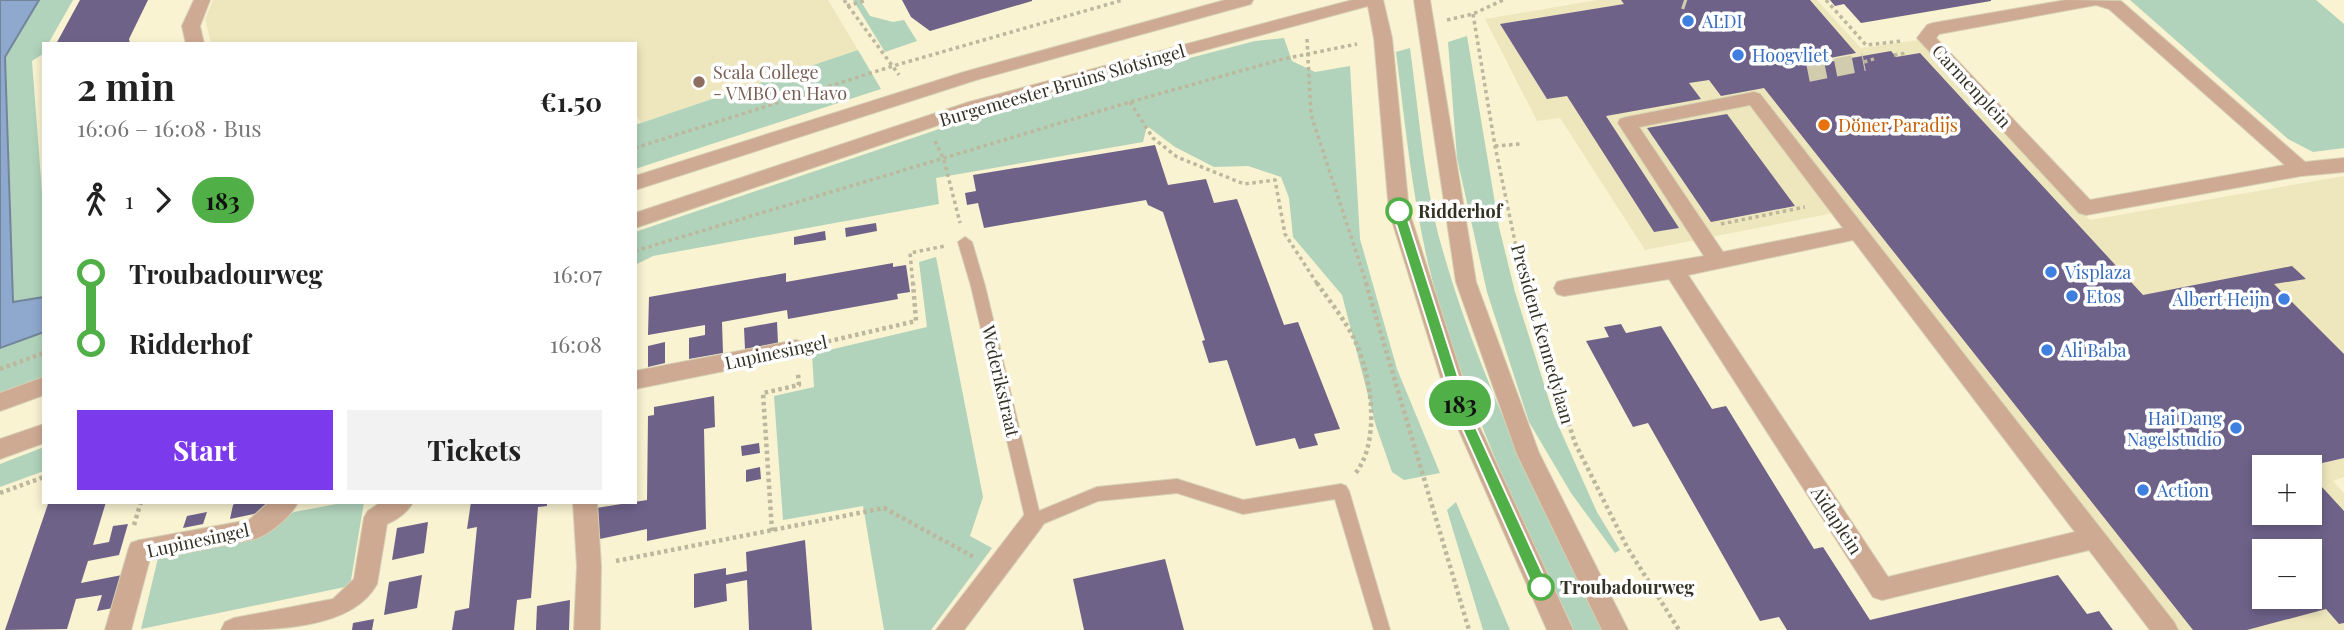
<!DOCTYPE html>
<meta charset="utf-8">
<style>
:root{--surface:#fff;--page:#f2f2f2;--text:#222;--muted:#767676;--accent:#7c3aed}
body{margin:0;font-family:"Playfair Display",serif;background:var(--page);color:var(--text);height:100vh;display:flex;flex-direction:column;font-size:26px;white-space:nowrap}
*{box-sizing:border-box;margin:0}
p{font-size:23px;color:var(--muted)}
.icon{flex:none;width:38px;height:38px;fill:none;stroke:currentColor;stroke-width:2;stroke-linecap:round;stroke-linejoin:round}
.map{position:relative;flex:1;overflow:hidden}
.drawer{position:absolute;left:42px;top:42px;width:595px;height:462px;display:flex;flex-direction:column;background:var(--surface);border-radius:0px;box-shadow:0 4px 10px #0003}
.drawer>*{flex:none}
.badge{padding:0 14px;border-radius:23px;font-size:24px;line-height:46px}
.fabs{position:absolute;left:2252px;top:455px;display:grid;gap:14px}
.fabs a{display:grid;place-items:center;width:70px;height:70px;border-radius:0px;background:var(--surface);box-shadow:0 4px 10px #0003;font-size:35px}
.map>.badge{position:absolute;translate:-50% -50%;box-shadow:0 0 0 4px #fff}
.legs{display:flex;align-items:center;gap:10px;height:77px;padding:0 35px;font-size:23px}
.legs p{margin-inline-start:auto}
.summary{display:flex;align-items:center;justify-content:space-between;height:119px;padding:0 35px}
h1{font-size:38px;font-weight:700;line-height:52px}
.action{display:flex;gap:14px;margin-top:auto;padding:14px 35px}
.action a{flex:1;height:80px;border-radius:0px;background:var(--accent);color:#fff;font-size:28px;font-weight:700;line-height:80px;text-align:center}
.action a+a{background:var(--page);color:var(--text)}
ul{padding:0 35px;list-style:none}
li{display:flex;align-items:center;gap:24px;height:70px;font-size:26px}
li i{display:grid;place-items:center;width:10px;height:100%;margin:0 9px;background:currentColor}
li i::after{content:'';width:18px;height:18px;margin:-9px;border:5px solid;border-radius:50%;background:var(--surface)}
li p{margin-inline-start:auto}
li:first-child i{background:linear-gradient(#0000 50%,currentColor 0)}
li:last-child i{background:linear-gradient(currentColor 50%,#0000 0)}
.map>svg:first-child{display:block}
</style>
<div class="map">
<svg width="2344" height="630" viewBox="0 0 2344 630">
<rect width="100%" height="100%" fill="#f9f3d2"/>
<g fill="#eee7be" fill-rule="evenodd">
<polygon points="213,0 828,0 858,50 641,123 635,113 635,44 211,44 205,19"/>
<path d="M1597 0H1817L1861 48 1919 40 2090 220 2344 176V477L2333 481 2344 493V630H2177L1849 210 1645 250 1560 118 1537 121 1485 19ZM2264 467H2310V513H2264ZM2264 551H2310V597H2264Z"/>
</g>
<g fill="#b1d3bb">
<polygon points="39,0 73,0 48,44 44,44 43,54 32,61 44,218 44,297 13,302 5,57"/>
<polygon points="853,0 860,0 870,16 893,22 904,20 917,41 885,52"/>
<polygon points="2130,0 2316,0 2344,24 2344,148 2313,152 2288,139"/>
<polygon points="1467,36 1499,227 1515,292 1554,416 1597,512 1620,550 1615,553 1571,493 1529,422 1487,292 1457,158 1448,42"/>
<polygon points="1284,38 1292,61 1315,72 1350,66 1360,239 1397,369 1440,473 1404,480 1392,472 1376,426 1342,295 1293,237 1289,198 1281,177 1248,166 1214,167 1175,147 1147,126 1143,142 936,178 939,204 653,256 635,265 635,232 1013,104 1255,41"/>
<path d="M1410 48C1419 114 1424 184 1442 248 1480 382 1543 505 1603 630H1574C1518 511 1460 392 1428 263 1412 194 1405 123 1396 52Z"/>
<polygon points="858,50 881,89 635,169 635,125"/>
<polygon points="936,257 983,497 970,536 992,548 931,630 884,630 863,506 783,520 774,396 814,387 812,354 927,327 919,262"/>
<polygon points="44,329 44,379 0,395 0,344"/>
<polygon points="44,447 44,471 0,487 0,464"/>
<polygon points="347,502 364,502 350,586 141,629 158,558 253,540 294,512"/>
<polygon points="1456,502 1510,630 1483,630 1447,510"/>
</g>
<polygon fill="#8ea9cd" stroke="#73859b" stroke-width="2" points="0,0 39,0 5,57 13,302 44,297 44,332 0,348"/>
<g fill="#6e6289" fill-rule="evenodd">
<polygon points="80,0 148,0 129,39 130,44 56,44"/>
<polygon points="902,0 1032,0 1032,1 930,31 911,17"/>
<path d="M1621 0H1810L1856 53 1814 61 1817 64 1891 51 1896 57 1920 53 2143 295 2292 266 2306 279 2274 284 2344 354V458L2305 467H2264V513H2310V474L2344 511V623L2339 624 2326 609 2247 630H2193L1764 88 1721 96 1709 80 1689 83 1701 99 1606 116 1679 228 1654 232 1567 96 1547 99 1500 24 1624 4ZM2264 551H2310V597H2264Z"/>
<polygon points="1830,0 1991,0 1991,1 1861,23 1844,4 1835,6"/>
<polygon points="1727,114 1795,206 1711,222 1647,128"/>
<polygon points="1155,145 1168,185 1206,179 1214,203 1237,199 1284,325 1298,322 1340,429 1314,434 1318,445 1299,449 1295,438 1256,446 1227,360 1209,363 1202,341 1205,340 1163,212 1148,205 1146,200 984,228 978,203 967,205 965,193 976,191 973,175"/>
<polygon points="876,223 877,231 846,237 845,228"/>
<polygon points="825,231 826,240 794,245 794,237"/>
<polygon points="893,263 893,267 906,265 910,292 897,294 898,299 788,319 787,310 722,322 723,353 689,359 689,338 705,335 705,325 648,335 649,297 786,273 786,282"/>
<polygon points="777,322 778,343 745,349 744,328"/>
<polygon points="1621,324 1626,333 1661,326 1712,409 1726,406 1814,549 1823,547 1870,620 2058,575 2087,614 2099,611 2113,630 1787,630 1779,617 1760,621 1648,423 1633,427 1586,341 1609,337 1604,327"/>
<polygon points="665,342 665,363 648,367 648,346"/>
<polygon points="714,396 715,427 704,429 706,529 647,541 647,529 595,540 596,508 647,500 648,416 654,415 654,407"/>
<polygon points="759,443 760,453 742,456 741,446"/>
<polygon points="760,467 761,479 746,482 746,470"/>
<polygon points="55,502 106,502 93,545 109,542 113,526 128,524 119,555 88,561 81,583 122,575 113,608 97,611 102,595 76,599 67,629 5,630 48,504"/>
<polygon points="237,502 270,502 268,511 230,519 233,505"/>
<polygon points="471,502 547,502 547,506 538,507 531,598 517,600 514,630 452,630 455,611 469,608 477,527 467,529"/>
<polygon points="207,512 203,524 183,528 187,516"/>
<polygon points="428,522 424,553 392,560 397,528"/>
<polygon points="805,540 812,630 749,630 747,580 726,584 727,601 694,608 694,574 726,568 726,575 747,571 746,552"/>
<polygon points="1165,559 1184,630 1084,630 1073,579"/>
<polygon points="422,575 417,608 384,615 389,582"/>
<polygon points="570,600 569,630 536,630 537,606"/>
<polygon points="374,619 372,630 352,630 353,623"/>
</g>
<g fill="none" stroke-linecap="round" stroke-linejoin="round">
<g stroke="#d2ccaf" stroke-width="18" stroke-dasharray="18 10" stroke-linecap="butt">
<polyline points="1684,0 1687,1"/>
<polyline points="1808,73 1864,62"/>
</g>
<g stroke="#d6d0b3" stroke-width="2">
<polygon id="service" points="965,237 972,242 985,286 1039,511 1097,487 1177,479 1243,500 1341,484 1346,486 1349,491 1390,630 1374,630 1335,499 1243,514 1177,493 1098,501 1033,528 1027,526 971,286 958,242"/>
</g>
<g stroke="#d6d0b3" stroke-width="2">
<g id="pedestrian">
<path d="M269 502H298C291 517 270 534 255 539L140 562 131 559 128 551 131 543 140 540 249 520Z"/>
<path d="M381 502H413C406 516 382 531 368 525L364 518 368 511Z"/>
</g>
</g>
<g stroke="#d6d0b3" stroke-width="2">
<g id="minor">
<polygon points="194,0 210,0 200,26 204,44 186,44 182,26"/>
<path d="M2066 0 2121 1 2305 162 2344 158V172L2301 176 2086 215 2079 213 1917 38 1927 25 1933 23ZM2096 5 2109 9 2285 165 2090 200 1936 38 1939 34Z"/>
<path d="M1754 92 1760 94 2174 622 2178 630H2150L2089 550 1882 600 1873 597 1669 279 1564 296 1557 294 1554 288 1557 282 1564 280 1704 256 1618 123 1620 119 1627 117ZM1750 105 1843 228 1723 252 1639 127ZM1853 240 2075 532 1888 577 1688 275Z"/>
<polygon points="796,340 804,343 807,349 804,355 635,389 635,371"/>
<polygon points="573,502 597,502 601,566 600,630 574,630 577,566"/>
<path d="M376 508 384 511 388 518 377 584C352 630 272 630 221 630L225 622 234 618 333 599 354 579 364 518 368 511Z"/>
<polygon points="1033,511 1041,514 1045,521 1041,528 964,630 936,630 1025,514"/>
<polygon points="140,540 149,543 152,551 131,630 105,630 128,551 131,543"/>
</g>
</g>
<g stroke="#d6d0b3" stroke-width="2">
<g id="tertiary">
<polygon points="1225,0 1253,0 1251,4 976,80 635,190 635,176 964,72"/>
<polygon points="1352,0 1383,0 1392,38 1409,211 1475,417 1573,630 1547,630 1453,417 1389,211 1374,38 1368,6 980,111 635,228 635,213 969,102"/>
<polygon points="1414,0 1430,0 1476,282 1539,453 1628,630 1602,630 1517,454 1456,282"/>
<polygon points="44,377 44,395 0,411 0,393"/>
<polygon points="44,424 44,443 0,459 0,439"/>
</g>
</g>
<g stroke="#bcb79d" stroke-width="3.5" stroke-dasharray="3.5 3.5" stroke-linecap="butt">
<polyline points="844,0 899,75"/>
<polyline points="1826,0 1866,45 1902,41"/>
<polyline points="847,6 867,0"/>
<polyline points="1473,14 1495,146 1524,285"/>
<polyline points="1447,20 1473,14 1503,0"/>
<polyline points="1307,39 1311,115 1367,285"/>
<polyline points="1894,55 1907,53"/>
<polyline points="1864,62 1877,58"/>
<polyline points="1130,102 1153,138 1177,157 1244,184 1275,180 1285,234 1318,285"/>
<polyline points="935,141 944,160 960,223"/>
<polyline points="1495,146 1520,144"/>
<polyline points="635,148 893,66 1123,0"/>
<polyline points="1721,224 1805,207"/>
<polyline points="635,251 1130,102 1283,59 1357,44"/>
<polyline points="913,285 910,253 945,246"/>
</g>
<g stroke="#bcb79d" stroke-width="4.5" stroke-dasharray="3.5 3.5" stroke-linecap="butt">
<path d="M1317 283C1330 302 1347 322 1356 343 1372 378 1381 444 1354 475"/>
<polyline points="1366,283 1469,630"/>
<polyline points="1523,283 1575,443 1627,547 1679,630"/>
<polyline points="821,343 916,321 913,283"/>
<polyline points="0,369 44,353"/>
<polyline points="0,493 44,477"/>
<polyline points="134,525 141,502"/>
<polyline points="772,531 763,393 799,385 798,374"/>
<polyline points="616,561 884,508 974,557"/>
</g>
<use href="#service" fill="#ceaa92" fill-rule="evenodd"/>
<use href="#pedestrian" fill="#ceaa92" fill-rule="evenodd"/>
<use href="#minor" fill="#ceaa92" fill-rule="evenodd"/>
<use href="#tertiary" fill="#ceaa92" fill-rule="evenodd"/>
</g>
<polygon fill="#50af46" stroke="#fff" stroke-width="2" points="1399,206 1405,211 1471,417 1549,587 1546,592 1541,594 1535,592 1457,417 1392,211"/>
<g fill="#3f7fe0" stroke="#fff" stroke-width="2.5">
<circle cx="1688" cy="21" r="7"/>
<circle cx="1738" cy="55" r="7"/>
<circle cx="2051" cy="272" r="7"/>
<circle cx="2072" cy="296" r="7"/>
<circle cx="2284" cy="299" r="7"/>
<circle cx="2047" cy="350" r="7"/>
<circle cx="2236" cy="428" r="7"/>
<circle cx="2143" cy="490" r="7"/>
</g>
<circle fill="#8d6e63" stroke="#fff" stroke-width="2.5" cx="699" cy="82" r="7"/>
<circle fill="#e8710a" stroke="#fff" stroke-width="2.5" cx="1824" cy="125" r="7"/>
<g fill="#fff" stroke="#50af46" stroke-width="3.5">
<circle cx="1399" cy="211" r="12"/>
<circle cx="1541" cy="587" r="12"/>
</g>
<g text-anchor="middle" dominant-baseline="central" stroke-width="7" stroke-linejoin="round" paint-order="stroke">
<g font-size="18" fill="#366cbe" stroke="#fff" text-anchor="start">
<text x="1702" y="21">ALDI</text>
<text x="1752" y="55">Hoogvliet</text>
<text x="2065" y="272">Visplaza</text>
<text x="2086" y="296">Etos</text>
<text x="2270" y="299" text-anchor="end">Albert Heijn</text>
<text x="2061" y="350">Ali Baba</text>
<text x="2222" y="418" text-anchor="end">Hai Dang<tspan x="2222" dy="21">Nagelstudio</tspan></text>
<text x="2157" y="490">Action</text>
</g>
<g font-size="18" fill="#785e54" stroke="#fff" text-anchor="start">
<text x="713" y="72">Scala College<tspan x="713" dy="21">- VMBO en Havo</tspan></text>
</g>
<g font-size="18" fill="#343225" stroke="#fff">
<text transform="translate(1062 85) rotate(-16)">Burgemeester Bruins Slotsingel</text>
<text transform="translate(1972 86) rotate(47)">Carmenplein</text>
<text transform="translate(1543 334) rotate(74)">President Kennedylaan</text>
<text transform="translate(776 352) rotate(-12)">Lupinesingel</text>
<text transform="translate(1001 381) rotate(77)">Wederikstraat</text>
<text transform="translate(1837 520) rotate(57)">Aïdaplein</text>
<text transform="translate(198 540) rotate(-12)">Lupinesingel</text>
</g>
<g font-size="18" fill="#c56008" stroke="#fff" text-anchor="start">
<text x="1838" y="125">Döner Paradijs</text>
</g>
<g font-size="18" font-weight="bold" fill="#343225" stroke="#fff" text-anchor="start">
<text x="1418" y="211">Ridderhof</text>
<text x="1560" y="587">Troubadourweg</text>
</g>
</g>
</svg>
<div class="fabs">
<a>+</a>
<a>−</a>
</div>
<b class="badge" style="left:1460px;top:403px;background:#50af46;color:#111">183</b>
<section class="drawer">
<div class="summary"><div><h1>2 min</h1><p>16:06 – 16:08 · Bus</p></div><b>€1.50</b></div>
<div class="legs"><svg class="icon" aria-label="walk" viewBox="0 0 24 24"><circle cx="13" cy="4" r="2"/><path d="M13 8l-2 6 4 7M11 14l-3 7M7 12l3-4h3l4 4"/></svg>1<svg class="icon" aria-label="forward" viewBox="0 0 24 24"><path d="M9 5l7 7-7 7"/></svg><b class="badge" style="background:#50af46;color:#111">183</b></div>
<ul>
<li><i style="color:#50af46"></i><b>Troubadourweg</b><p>16:07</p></li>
<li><i style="color:#50af46"></i><b>Ridderhof</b><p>16:08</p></li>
</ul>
<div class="action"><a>Start</a><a>Tickets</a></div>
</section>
</div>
